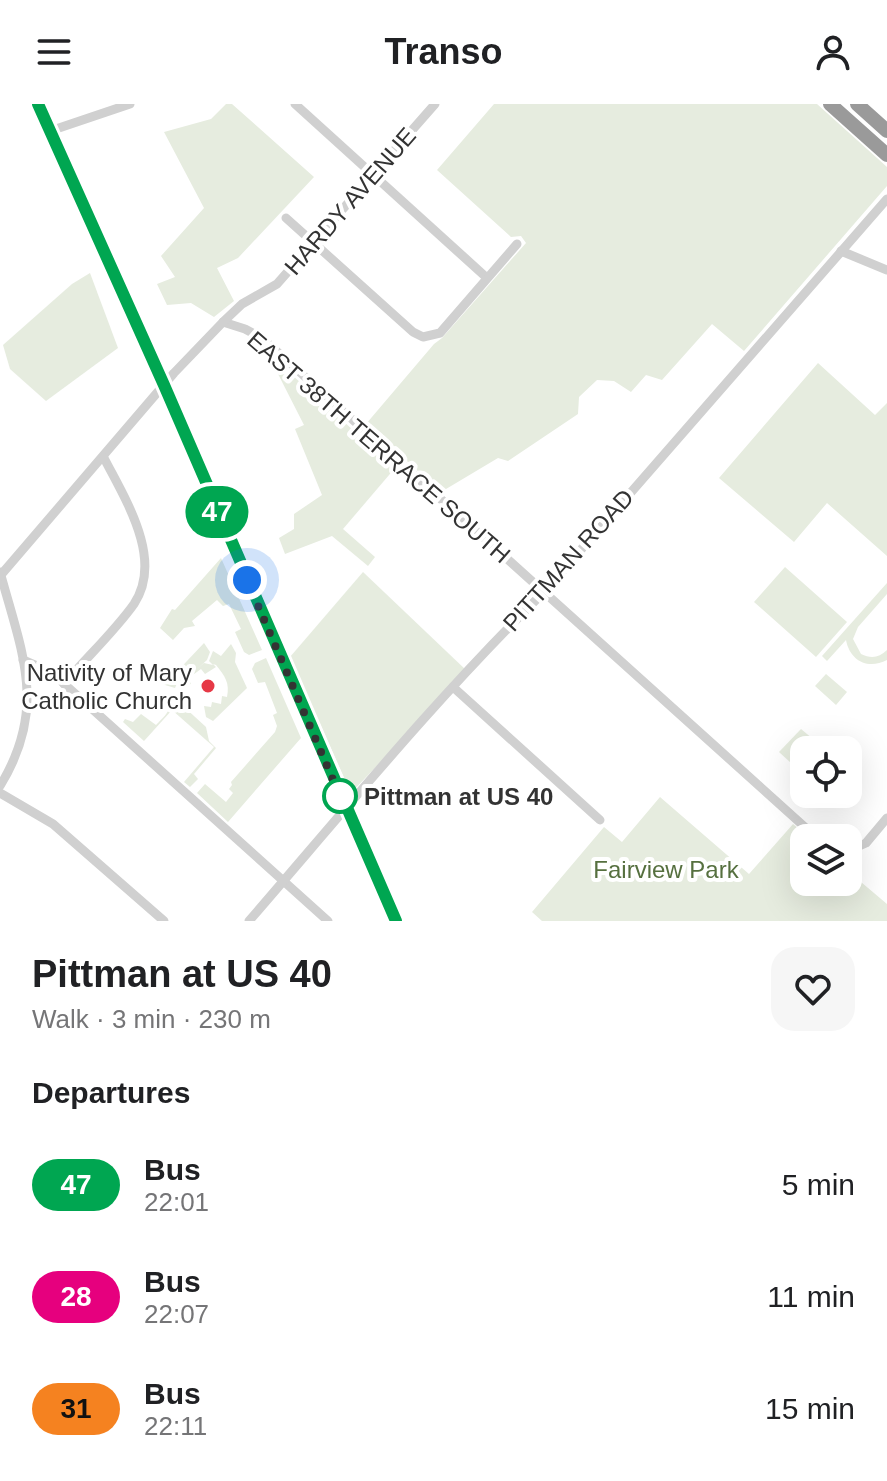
<!DOCTYPE html>
<meta charset="utf-8">
<style>
:root{--surface:#fff;--page:#f6f6f6;--text:#202124;--muted:#757577}
body{margin:0;font-family:Arial,sans-serif;background:var(--page);color:var(--text);height:100vh;display:flex;flex-direction:column;font-size:30px;white-space:nowrap}
*{box-sizing:border-box;margin:0}
p{font-size:26px;color:var(--muted)}
.icon{flex:none;width:44px;height:44px;fill:none;stroke:currentColor;stroke-width:2;stroke-linecap:round;stroke-linejoin:round}
.map{position:relative;height:817px;overflow:hidden}
.side{display:flex;flex-direction:column;background:var(--surface);flex:1}
.side>*{flex:none}
.badge{padding:0 16px;border-radius:26px;font-size:28px;line-height:52px}
.tools{position:absolute;left:790px;top:632px;display:grid;gap:16px}
.tools a{display:grid;place-items:center;width:72px;height:72px;border-radius:16px;background:var(--surface);box-shadow:0 8px 32px #0002;font-size:40px}
.you{position:absolute;width:40px;height:40px;margin:-20px;border:6px solid #fff;border-radius:50%;background:#1a73e8;box-shadow:0 0 0 12px #1a73e833}
.map>.badge{position:absolute;translate:-50% -50%;box-shadow:0 0 0 4px #fff}
h2{padding:0 32px;font-size:30px;line-height:72px}
.round{display:grid;place-items:center;flex:none;width:84px;height:84px;border-radius:24px;background:var(--page)}
.headline{display:flex;align-items:center;justify-content:space-between;height:136px;padding:0 32px}
h1{font-size:38px;font-weight:600;line-height:60px}
ul{padding:0;list-style:none}
li{display:flex;align-items:center;gap:24px;height:112px;padding:0 32px}
li div{flex:1}
li b{display:block;font-size:30px}
li em{font-style:normal}
li .badge{min-width:88px;font-weight:700;text-align:center}
header{display:flex;justify-content:space-between;align-items:center;height:104px;padding:0 32px;background:var(--surface);font-size:36px;font-weight:600}
.map>svg:first-child{display:block}
</style>
<header><svg class="icon" aria-label="menu" viewBox="0 0 24 24"><path d="M4 6h16M4 12h16M4 18h16"/></svg>Transo<svg class="icon" aria-label="person" viewBox="0 0 24 24"><circle cx="12" cy="8" r="4"/><path d="M4 21q1-7 8-7t8 7"/></svg></header>
<div class="map">
<svg width="887" height="817" viewBox="0 0 887 817">
<rect width="100%" height="100%" fill="#fff"/>
<g fill="#e6ecdf">
<polygon points="226,0 232,0 314,73 238,154 217,164 234,197 214,213 191,199 167,201 157,180 175,173 161,152 204,104 164,28 211,15"/>
<polygon points="494,0 817,0 887,63 887,82 744,247 712,220 662,276 646,271 631,288 614,277 597,276 579,293 578,310 508,357 498,354 441,388 366,320 434,240 442,234 526,139 521,132 511,133 437,66"/>
<polygon points="90,169 118,244 46,297 10,265 3,241 72,180"/>
<polygon points="818,259 875,311 887,299 887,452 827,399 794,438 719,374"/>
<polygon points="281,261 395,364 343,425 375,453 368,462 332,432 285,450 279,434 294,425 294,410 322,391 295,325 304,321 276,266"/>
<polygon points="221,454 262,546 249,551 244,548 235,528 241,525 229,500 223,502 217,496 192,517 195,522 184,524 173,536 160,524 172,505 175,506"/>
<polygon points="785,463 847,518 816,553 754,498"/>
<polygon points="363,468 467,567 351,689 290,553"/>
<path d="M887 479V490L858 523 853 535 861 550C871 555 879 554 887 546V556C868 566 850 557 846 536L827 557 822 552Z"/>
<path d="M204 539 210 548 207 556 197 565 204 559 213 561 209 557 213 547 221 552 231 540 236 549 235 558 247 584 213 617 206 613 204 602 211 603 212 598 221 600 222 592 227 593C230 579 225 572 216 561L213 560 216 563 205 570 201 565 190 573 191 580 181 582 179 578 187 564 181 570 175 584 165 581 156 572 160 567 170 575Z"/>
<polygon points="266,554 301,634 228,718 197,689 205,680 226,698 233,689 229,685 232,681 231,678 275,628 277,622 273,611 277,609 265,578 258,579 252,565 255,559"/>
<polygon points="826,570 847,588 836,601 815,582"/>
<path d="M170 590 206 623 209 637 216 644 194 670 198 675 190 683 184 678 214 643 172 606 144 637 123 618 125 615 133 618 141 610 156 621C164 612 175 605 166 593Z"/>
<polygon points="801,625 813,635 791,659 779,648"/>
<polygon points="660,693 749,770 793,720 809,734 804,734 804,778 848,778 848,767 887,800 887,817 542,817 532,808 604,723 622,738"/>
</g>
<g fill="none" stroke-linecap="round" stroke-linejoin="round">
<g stroke="#d0d0d0" stroke-width="9">
<polyline points="295,0 487,174"/>
<polyline points="50,27 130,0"/>
<polyline points="286,114 413,228 423,233 440,229 517,140"/>
<polyline points="841,147 887,166"/>
<polyline points="223,218 245,225 262,234 817,734"/>
<path d="M0 468C22 549 48 604 0 682"/>
<polyline points="0,472 174,269 223,218 242,200 277,180 435,0"/>
<polyline points="23,556 51,568 328,817"/>
<path d="M64 580C86 554 115 527 134 500 164 455 125 395 104 354"/>
<polyline points="453,583 600,716"/>
<polyline points="0,689 53,720 164,817"/>
<polyline points="848,747 866,739 887,714"/>
<path d="M249 817C345 706 439 591 544 488L887 95"/>
</g>
<polyline stroke="#ababab" stroke-width="11" points="38,0 164,281 396,817"/>
<g stroke="#9a9a9a" stroke-width="14">
<polyline points="830,0 887,51"/>
<polyline points="857,0 887,27"/>
</g>
</g>
<g fill="none" stroke-linecap="round" stroke-linejoin="round">
<g stroke="#fff" stroke-width="18">
<polyline id="line" points="38,0 164,281 396,817"/>
</g>
<use href="#line" stroke="#00a651" stroke-width="12"/>
<polyline stroke="#333" stroke-width="8" stroke-dasharray="0 14.4" points="247,476 340,692"/>
</g>
<circle fill="#e63946" stroke="#fff" stroke-width="3" cx="208" cy="582" r="8"/>
<circle fill="#fff" stroke="#00a651" stroke-width="4" cx="340" cy="692" r="16"/>
<g text-anchor="middle" dominant-baseline="central" stroke-width="8" stroke-linejoin="round" paint-order="stroke">
<g font-size="24" fill="#333" stroke="#fff">
<text transform="translate(350 97) rotate(-49)">HARDY AVENUE</text>
<text transform="translate(379 343) rotate(41)">EAST 38TH TERRACE SOUTH</text>
<text transform="translate(568 456) rotate(-48)">PITTMAN ROAD</text>
</g>
<g font-size="24" fill="#333" stroke="#fff" text-anchor="end">
<text x="192" y="568">Nativity of Mary<tspan x="192" dy="28">Catholic Church</tspan></text>
</g>
<g font-size="24" font-weight="bold" fill="#333" stroke="#fff" text-anchor="start">
<text x="364" y="692">Pittman at US 40</text>
</g>
<g font-size="24" fill="#56703f" stroke="#fff">
<text x="666" y="765">Fairview Park</text>
</g>
</g>
</svg>
<div class="tools">
<a><svg class="icon" aria-label="locate" viewBox="0 0 24 24"><circle cx="12" cy="12" r="6"/><path d="M12 2v4M12 18v4M2 12h4M18 12h4"/></svg></a>
<a><svg class="icon" aria-label="layers" viewBox="0 0 24 24"><path d="M12 4l9 5-9 5-9-5zM3 14l9 5 9-5"/></svg></a>
</div>
<div class="you" style="left:247px;top:476px"></div>
<b class="badge" style="left:217px;top:408px;background:#00a651;color:#fff">47</b>
</div>
<section class="side">
<div class="headline"><div><h1>Pittman at US 40</h1><p>Walk · 3 min · 230 m</p></div><a class="round"><svg class="icon" aria-label="heart" viewBox="0 0 24 24"><path d="M12 20l-8-8c-3-5 5-10 8-4 3-6 11-1 8 4z"/></svg></a></div>
<h2>Departures</h2>
<ul>
<li><span class="badge" style="background:#00a651;color:#fff">47</span><div><b>Bus</b><p>22:01</p></div><em>5 min</em></li>
<li><span class="badge" style="background:#e6007e;color:#fff">28</span><div><b>Bus</b><p>22:07</p></div><em>11 min</em></li>
<li><span class="badge" style="background:#f58220;color:#111">31</span><div><b>Bus</b><p>22:11</p></div><em>15 min</em></li>
</ul>
</section>
